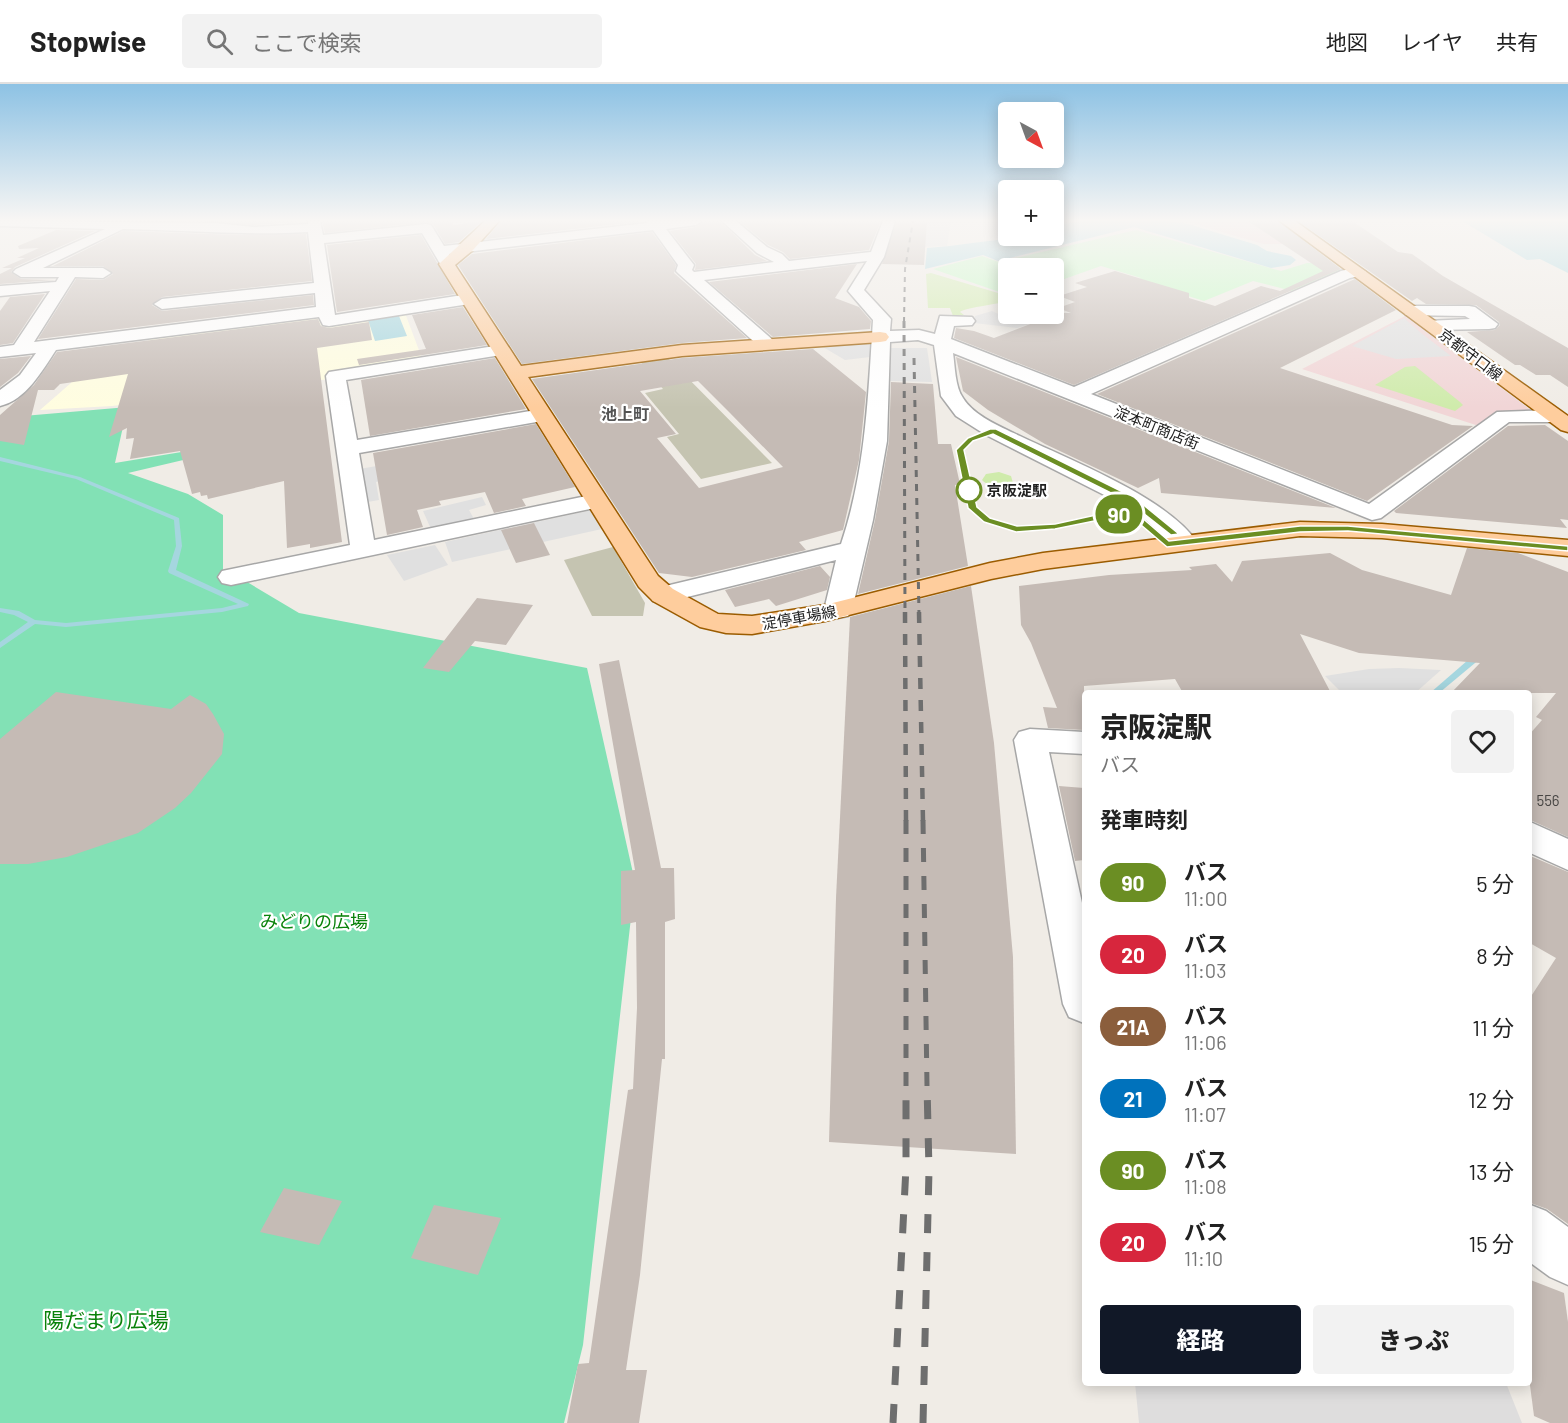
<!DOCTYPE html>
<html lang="ja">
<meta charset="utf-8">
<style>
:root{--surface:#fff;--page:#f2f2f2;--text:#222;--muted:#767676;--line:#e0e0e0;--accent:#111827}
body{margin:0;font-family:Barlow,"Noto Sans JP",sans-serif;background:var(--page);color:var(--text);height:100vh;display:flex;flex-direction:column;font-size:22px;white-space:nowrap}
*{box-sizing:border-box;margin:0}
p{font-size:20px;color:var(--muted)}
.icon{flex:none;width:33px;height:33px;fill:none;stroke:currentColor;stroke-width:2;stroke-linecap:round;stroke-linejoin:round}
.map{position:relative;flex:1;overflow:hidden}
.details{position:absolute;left:1082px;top:606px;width:450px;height:696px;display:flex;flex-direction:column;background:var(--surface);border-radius:6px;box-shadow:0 3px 15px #0003}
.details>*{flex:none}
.badge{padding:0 12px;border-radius:20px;font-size:21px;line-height:39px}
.needle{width:39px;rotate:139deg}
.fabs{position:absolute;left:998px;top:18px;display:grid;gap:12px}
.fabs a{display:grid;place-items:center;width:66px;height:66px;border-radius:6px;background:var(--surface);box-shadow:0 3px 15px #0003;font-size:30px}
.map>.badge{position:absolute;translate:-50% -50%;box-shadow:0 0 0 3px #fff}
h2{padding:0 18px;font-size:22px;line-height:54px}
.round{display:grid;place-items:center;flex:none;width:63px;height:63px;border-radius:6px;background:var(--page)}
.head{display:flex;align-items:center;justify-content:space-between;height:102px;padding:0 18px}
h1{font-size:28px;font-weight:800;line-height:45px}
.button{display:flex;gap:12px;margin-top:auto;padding:12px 18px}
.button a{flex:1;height:69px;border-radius:6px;background:var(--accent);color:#fff;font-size:24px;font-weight:800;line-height:69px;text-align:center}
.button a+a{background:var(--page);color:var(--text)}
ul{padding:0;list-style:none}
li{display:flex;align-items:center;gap:18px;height:72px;padding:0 18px}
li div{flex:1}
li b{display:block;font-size:22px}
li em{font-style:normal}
li .badge{min-width:66px;font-weight:700;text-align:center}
header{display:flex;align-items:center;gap:36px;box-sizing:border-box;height:84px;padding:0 30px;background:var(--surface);border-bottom:2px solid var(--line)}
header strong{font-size:28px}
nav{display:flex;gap:33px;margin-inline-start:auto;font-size:21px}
.search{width:420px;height:54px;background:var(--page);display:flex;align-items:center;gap:15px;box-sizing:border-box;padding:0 21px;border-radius:6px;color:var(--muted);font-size:22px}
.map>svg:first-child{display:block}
</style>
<header>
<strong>Stopwise</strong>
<div class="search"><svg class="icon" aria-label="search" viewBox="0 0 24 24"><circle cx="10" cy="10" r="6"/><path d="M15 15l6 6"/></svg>ここで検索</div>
<nav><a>地図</a><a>レイヤ</a><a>共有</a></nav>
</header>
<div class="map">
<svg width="1568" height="1339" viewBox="0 0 1568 1339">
<rect width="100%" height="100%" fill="#f0ece6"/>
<polygon fill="#dedddd" points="1135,1299 1506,1299 1522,1339 1139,1339"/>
<g fill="#f1d5d6">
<polygon points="1185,137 1278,137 1307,160 1263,160"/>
<polygon points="1405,232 1536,330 1479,342 1302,285"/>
</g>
<polygon fill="#fffde0" points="405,229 423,277 329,295 112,322 40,326 71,299 81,278 144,271 151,250 323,231 326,240"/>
<g fill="#c5c4b1">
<polygon points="666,272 772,379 701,395 667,353 679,350 645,309 663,305 638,275"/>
<polygon points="613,463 645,519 643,532 592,532 564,476"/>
</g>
<g fill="#cfebab">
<path d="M931 189 1008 212V217C998 220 964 224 960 228L964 231 953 232 950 224H928L926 190Z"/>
<polygon points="1415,282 1460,318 1463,321 1455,327 1375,301 1405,283"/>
<path d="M999 388 1011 392 1013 399C1004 406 990 404 982 396L986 390Z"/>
</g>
<polygon fill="#c3fbc3" points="1136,146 1281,187 1307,179 1331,179 1344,189 1296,208 1253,197 1204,217 1137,196 1141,194 1101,182 1053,199 1053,184 1008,184 1008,211 933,185 982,172 999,178"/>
<polygon fill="#82e1b5" points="163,320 124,338 115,379 242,358 213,369 128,389 188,410 223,431 223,499 242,495 299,529 587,584 635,798 583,1261 564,1339 0,1339 0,334"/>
<g fill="#e0e0e0">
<polygon points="894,137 951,137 947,162 885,164"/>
<polygon points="1053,226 1072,232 1039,237 1017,244 974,239 975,232 992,227 1011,236 1032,230 1053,230"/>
<polygon points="1404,234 1421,249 1451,272 1396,275 1352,262"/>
<polygon points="871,258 870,273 845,276 823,263"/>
<polygon points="885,264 927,264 932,298 887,297"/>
<polygon points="461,367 439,386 376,398 379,416 362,419 354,386"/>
<polygon points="482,413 486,421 469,426 474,435 431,445 423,427"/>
<polygon points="592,426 602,445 452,478 445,458"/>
<polygon points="435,461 448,481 404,497 387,471"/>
<polygon points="1399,584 1441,586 1415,609 1342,609 1325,592 1369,585"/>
</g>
<g fill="#a5d6df">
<path d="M1081 137H1169L1188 140 1257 161 1267 167 1291 172 1296 176 1290 181 1271 184 1134 143 998 177 983 171 925 185 927 164C969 161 1010 152 1053 152V142Z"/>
<polygon points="1462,137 1568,137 1568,189 1540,175 1527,176"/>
<polygon points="399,232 407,252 375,257 368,236"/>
</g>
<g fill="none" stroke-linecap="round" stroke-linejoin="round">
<g fill="#a5d6df" fill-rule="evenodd">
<polygon points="0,373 80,393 179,434 182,462 176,486 249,520 248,522 222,528 66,543 35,540 0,564 0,558 28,538 14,531 0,528 0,524 19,527 35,536 66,539 222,524 238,520 169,489 168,487 176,462 174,436 76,395 0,377"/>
<polygon points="1478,569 1482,572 1481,574 1439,609 1430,609 1475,570"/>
</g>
</g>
<g fill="#c5bbb5" fill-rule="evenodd">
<polygon points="197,137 306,137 254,141"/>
<polygon points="322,137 450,137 454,141 482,137 459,158 445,160 433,140 426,138 325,149"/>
<polygon points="501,137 645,137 486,155"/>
<polygon points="704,137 720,137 755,171 767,177 695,186 696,180 670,147 696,143"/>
<polygon points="739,137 881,137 869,166 790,175 783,168 768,161"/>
<polygon points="897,137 927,137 924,181 882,180"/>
<polygon points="1248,137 1278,137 1341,185 1074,301 954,254 956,244 974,247 994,254 1059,229 1071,229 1058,224 1075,218 1059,212 1087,203 1075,199 1115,187 1189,209 1189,214 1215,222 1261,202 1280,207 1323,187"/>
<polygon points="1298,137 1352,137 1398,168 1412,170 1443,192 1568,264 1568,303 1550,291 1536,291 1520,281 1515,281 1467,248 1495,246 1500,241 1499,238 1476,221 1426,220 1417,214 1412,217"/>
<polygon points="56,146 95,147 15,183 11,188 21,195 55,196 0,200 0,190 12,184 2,184 25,174 17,174 39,164 19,165 18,162"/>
<polygon points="123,147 239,151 306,150 312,197 162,213 152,221 162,227 313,211 314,221 38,255 76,195 103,196 113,190 103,182 53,182"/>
<polygon points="652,148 676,181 674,189 747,254 682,259 522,280 458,181 472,170"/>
<polygon points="421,151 455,210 337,228 327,161"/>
<polygon points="857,180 835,214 859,223 871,237 870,245 773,253 709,198"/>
<polygon points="1355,195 1396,226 1280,284 1452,341 1473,342 1367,417 1097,310"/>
<polygon points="45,210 13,259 0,261 0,227 10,213"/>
<polygon points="463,223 487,261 359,281 357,275 426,265 412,231"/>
<polygon points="318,235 321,242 329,244 369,238 372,256 317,264 342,458 310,464 310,460 287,464 284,397 208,415 207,411 201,412 200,408 192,410 180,367 130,375 134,354 126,355 127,344 109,353 128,290 60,300 54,306 38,306 24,361 0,357 0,331 34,301 57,268"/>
<path d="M813 265 866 308 859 376 843 446 799 458 806 466 692 493 659 489 532 295 682 274ZM698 297 730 329 783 383 699 404 657 354 676 350 640 307Z"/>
<polygon points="31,272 18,289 0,303 0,275"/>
<polygon points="956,273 1336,424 1161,409 1159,394 1138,404 1045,360 988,326 963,307"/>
<polygon points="495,274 526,325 370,352 361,296"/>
<polygon points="891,298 933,300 938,360 951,360 960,400 955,401 968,482 858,510 875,436 889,357"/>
<polygon points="536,340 575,403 522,415 526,422 494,429 485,408 439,417 441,421 417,426 423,443 387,451 373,369"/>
<polygon points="1545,341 1568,357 1568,436 1560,435 1567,444 1396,429 1394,427 1508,342"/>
<polygon points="534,439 550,471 516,479 501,446"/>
<polygon points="1467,464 1518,469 1568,488 1568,753 1528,735 1528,652 1542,636 1536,633 1556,609 1451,609 1480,579 1359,569 1300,550 1331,609 1183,609 1175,595 1084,602 1084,646 1048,644 1043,623 1057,624 1031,559 1021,541 1019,502 1109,491 1192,486 1189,483 1216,480 1232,498 1242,477 1330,469 1362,486 1451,511"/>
<polygon points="820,482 830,493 827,506 776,522 769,515 735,523 725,506"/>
<polygon points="971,502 994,659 1013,873 1016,1070 829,1058 836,814 850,533"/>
<polygon points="477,514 533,521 506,561 475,557 449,588 423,584"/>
<polygon points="619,576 661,784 674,784 675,835 665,838 665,975 662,975 640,1191 626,1286 647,1286 639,1339 567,1339 578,1280 589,1279 628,1006 633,1005 637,924 636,838 621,841 621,787 635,786 599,580"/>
<polygon points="56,608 171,625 190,611 206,620 213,630 224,650 222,670 191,709 175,724 138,749 67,773 28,780 0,780 0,655"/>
<polygon points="1059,702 1084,704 1084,776 1075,777"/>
<polygon points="1528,771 1568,788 1568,1140 1547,1125 1528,1118 1528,917 1556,874 1528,858"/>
<polygon points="284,1104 342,1117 319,1161 260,1148"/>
<polygon points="434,1121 501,1134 478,1191 411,1174"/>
<polygon points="1528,1195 1564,1209 1568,1238 1568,1339 1550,1339 1534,1332 1528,1286"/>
</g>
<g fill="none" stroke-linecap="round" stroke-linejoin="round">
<g stroke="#a7a7a7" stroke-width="3">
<g id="minor">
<path d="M0 137 215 139 254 143 308 140V137H320L323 151 426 140 431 141 444 162 647 139V137H702L696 141 666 145 694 181 692 186 694 188 774 178 757 169 722 137H736L767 163 782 170 789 177 871 168 883 137H895L884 173 864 206 891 235 890 247 919 246 935 250 940 232 972 233 975 237 972 241 954 242 951 255 1074 303 1341 187 1358 183 1366 188 1363 191 1350 194 1091 310 1369 420 1497 328 1554 326 1561 328 1564 332 1561 336 1554 338H1509L1381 434 1372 436 953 269C955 282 955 303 963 314 974 332 1001 343 1020 352 1070 376 1166 413 1197 458L1193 463 1184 466 1175 463 1147 437 1124 421 986 351 956 332 941 312 934 261 918 256 890 258 887 357 873 436 852 526 848 532 838 534 828 532 824 526 836 476 663 519 653 517 649 511 653 505 841 460C866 385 868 312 873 236L848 207 867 177 704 196 774 257 777 261 774 265H762L679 190 676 187 678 181 653 146 449 170 455 180 447 185 442 183 422 149 324 159 335 231 469 210 477 215 469 220 329 242 323 241 319 233 56 266C42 287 26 316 0 322V306L20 291 36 269 0 273V263L14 261 50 207 0 212V202L56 198 59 193H21L13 188 16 185 105 145 0 142ZM123 145C185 146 247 152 308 148L314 199 162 215 154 220 162 225 315 209 316 223 34 258 75 193 103 194 111 189 103 184H43Z"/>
<polygon points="1412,222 1469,222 1475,223 1498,240 1495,244 1489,245 1432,246 1426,245 1423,241 1426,237 1470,235 1465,232 1406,231 1404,227 1406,223"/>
<polygon points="501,261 507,262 510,266 507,270 346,296 357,356 542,325 549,327 552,331 549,335 542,337 359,369 374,456 596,410 604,412 608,417 604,422 231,501 222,499 218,493 222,487 350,461 326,292 329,288"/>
<polygon points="1030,645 1084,648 1084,670 1049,668 1084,828 1084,939 1069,933 1063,920 1014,656 1019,648"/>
<polygon points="1528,737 1568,755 1568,786 1528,768"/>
<polygon points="1528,1120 1546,1127 1568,1143 1568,1201 1550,1193 1528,1177"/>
</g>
</g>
<g stroke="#9b5c00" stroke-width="3">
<g id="major">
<polygon points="485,137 499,137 473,166 455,181 521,282 682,261 880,248 886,249 889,253 886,257 880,258 682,272 528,293 658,492 673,505 718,530 752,532 825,521 990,479 1043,469 1300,438 1382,440 1568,456 1568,472 1382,454 1300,452 1043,485 991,495 825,537 752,550 726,549 700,543 653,517 639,503 439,180"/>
<polygon points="1280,137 1295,137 1568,332 1568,348 1561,346"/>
</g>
</g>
<use href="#minor" fill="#fff" fill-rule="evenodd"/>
<use href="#major" fill="#fecd9d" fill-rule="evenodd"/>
<polyline stroke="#6e6e6e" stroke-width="2" stroke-dasharray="5 5" stroke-linecap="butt" points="904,238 905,185 913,137"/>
<g stroke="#6e6e6e" stroke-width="3" stroke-dasharray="7 7" stroke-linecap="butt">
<polyline points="904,237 905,530"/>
<polyline points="914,274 919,530"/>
</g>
<g stroke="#6e6e6e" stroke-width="4.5" stroke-dasharray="11 11" stroke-linecap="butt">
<polyline points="905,528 906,738"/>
<polyline points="919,528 923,738"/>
</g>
<g stroke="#6e6e6e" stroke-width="5" stroke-dasharray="14 14" stroke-linecap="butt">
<polyline points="906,736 906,1002"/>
<polyline points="923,736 927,1002"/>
</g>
<g stroke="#6e6e6e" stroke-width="7" stroke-dasharray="19 19" stroke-linecap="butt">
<polyline points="893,1339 906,1083 906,1001"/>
<polyline points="923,1339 929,1086 927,1001"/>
</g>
</g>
<linearGradient id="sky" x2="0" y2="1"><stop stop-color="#8dc2e4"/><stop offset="0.42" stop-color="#f8f6f4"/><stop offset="1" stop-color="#f8f6f4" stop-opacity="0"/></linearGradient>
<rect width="1568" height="324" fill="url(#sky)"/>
<polygon fill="#6b8e23" stroke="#fff" stroke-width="1.5" points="990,345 996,345 1135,414 1179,450 1171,451 1129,418 993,350 973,357 964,366 977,423 990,434 1017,442 1055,440 1114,427 1140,432 1169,457 1300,442 1348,442 1568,462 1568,467 1348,447 1300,448 1167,463 1135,436 1114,433 1055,445 1016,448 984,438 968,424 956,366 968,354"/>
<circle fill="#fff" stroke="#6b8e23" stroke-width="3" cx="969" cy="406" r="12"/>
<g text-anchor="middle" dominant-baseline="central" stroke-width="4.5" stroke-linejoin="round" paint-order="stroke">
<g font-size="15" fill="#202020" stroke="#fff">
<text transform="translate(1471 270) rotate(37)">京都守口線</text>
<text transform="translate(1157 343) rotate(22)">淀本町商店街</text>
<text transform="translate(799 533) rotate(-10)">淀停車場線</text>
</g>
<g font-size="15" font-weight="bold" fill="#202020" stroke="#fff" text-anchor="start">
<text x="987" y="406">京阪淀駅</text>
</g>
<g font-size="15" fill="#494745">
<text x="1548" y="716">556</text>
</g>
<g font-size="16" font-weight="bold" fill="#535353" stroke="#fff">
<text x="625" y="329">池上町</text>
</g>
<g font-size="18" fill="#09820a" stroke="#fff">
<text x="314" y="837">みどりの広場</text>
</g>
<g font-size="21" fill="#09820a" stroke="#fff">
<text x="106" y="1235">陽だまり広場</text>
</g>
</g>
</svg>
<div class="fabs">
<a><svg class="needle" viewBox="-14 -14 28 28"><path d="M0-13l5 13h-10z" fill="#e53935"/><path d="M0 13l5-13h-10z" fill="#767676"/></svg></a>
<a>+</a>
<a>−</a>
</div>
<b class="badge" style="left:1119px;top:430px;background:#6b8e23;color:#fff">90</b>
<section class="details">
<div class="head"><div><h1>京阪淀駅</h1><p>バス</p></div><a class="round"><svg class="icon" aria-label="heart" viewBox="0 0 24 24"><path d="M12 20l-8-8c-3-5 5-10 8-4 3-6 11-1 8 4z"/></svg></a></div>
<h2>発車時刻</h2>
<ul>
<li><span class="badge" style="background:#6b8e23;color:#fff">90</span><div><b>バス</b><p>11:00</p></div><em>5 分</em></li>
<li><span class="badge" style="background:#d7263d;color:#fff">20</span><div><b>バス</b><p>11:03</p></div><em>8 分</em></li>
<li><span class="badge" style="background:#8b5e3c;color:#fff">21A</span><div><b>バス</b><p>11:06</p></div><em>11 分</em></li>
<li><span class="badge" style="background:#0072bc;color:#fff">21</span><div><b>バス</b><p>11:07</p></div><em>12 分</em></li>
<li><span class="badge" style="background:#6b8e23;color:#fff">90</span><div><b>バス</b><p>11:08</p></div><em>13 分</em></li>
<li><span class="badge" style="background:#d7263d;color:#fff">20</span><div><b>バス</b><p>11:10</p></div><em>15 分</em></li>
</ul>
<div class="button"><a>経路</a><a>きっぷ</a></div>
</section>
</div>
